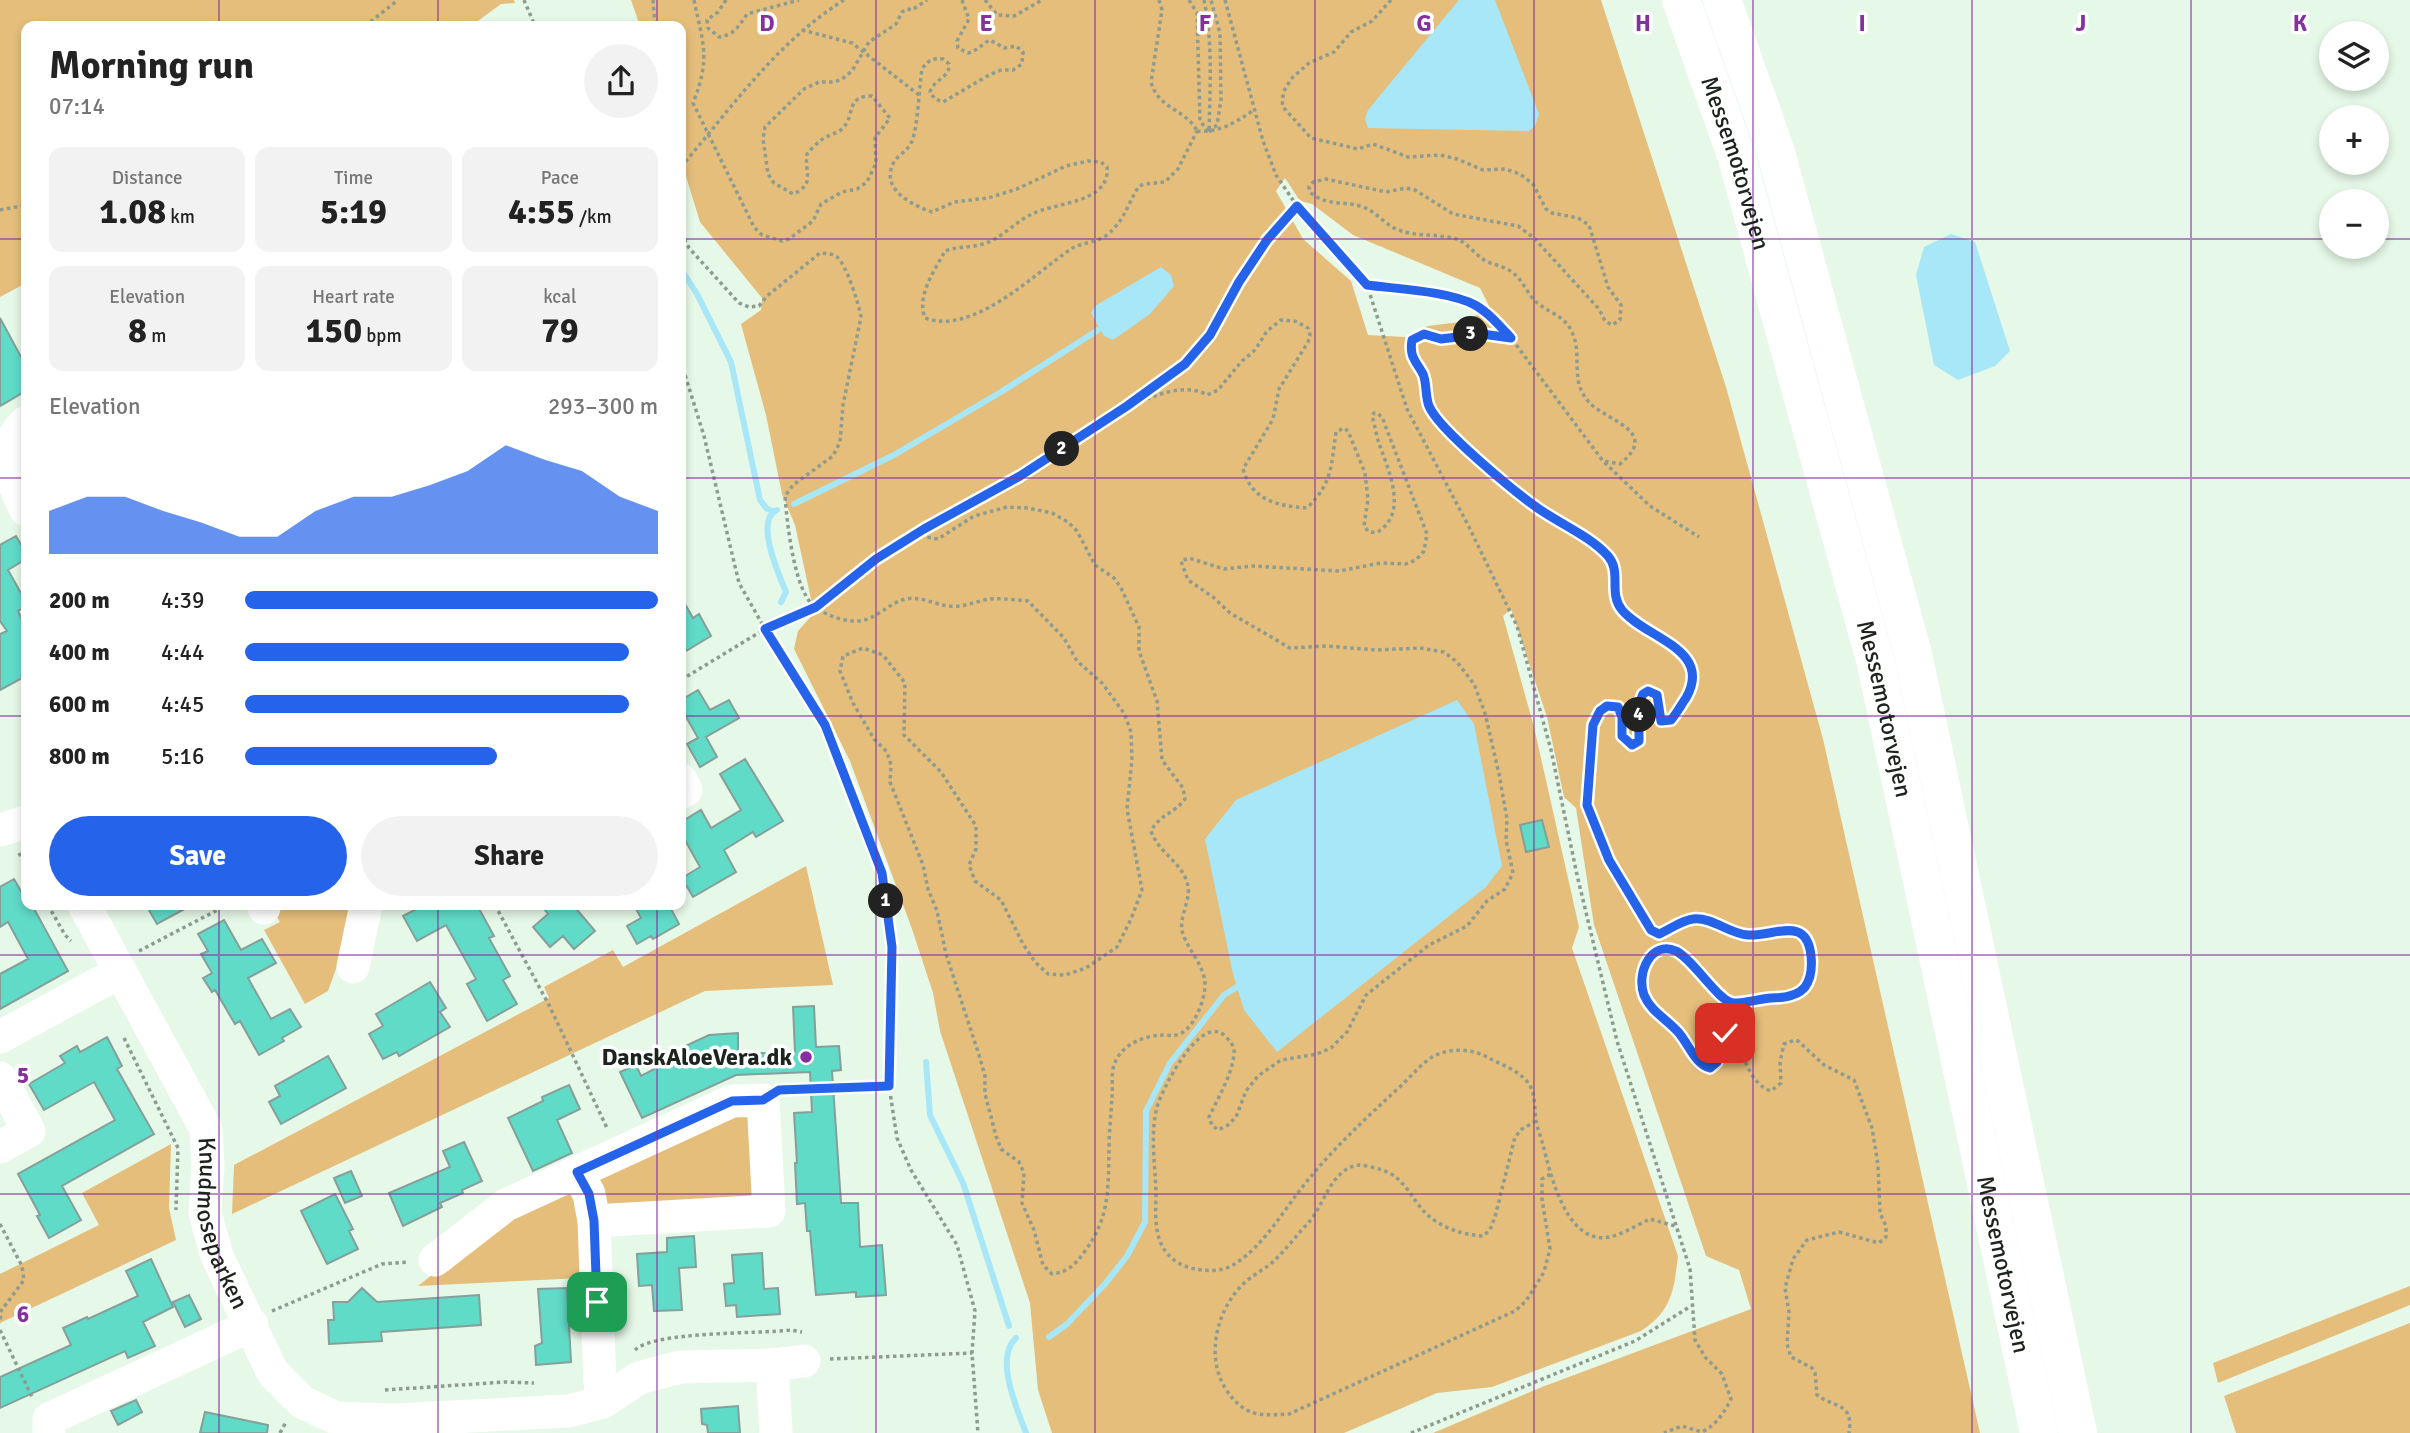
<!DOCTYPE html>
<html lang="en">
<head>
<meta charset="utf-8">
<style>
  body { margin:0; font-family:Signika,sans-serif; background:#f2f2f2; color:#222; height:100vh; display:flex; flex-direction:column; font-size:26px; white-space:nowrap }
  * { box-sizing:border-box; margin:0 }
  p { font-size:23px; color:#767676 }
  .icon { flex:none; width:38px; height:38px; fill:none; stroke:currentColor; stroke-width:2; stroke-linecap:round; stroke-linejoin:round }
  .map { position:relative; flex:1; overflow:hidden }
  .drawer { position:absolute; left:21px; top:21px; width:665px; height:889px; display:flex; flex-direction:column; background:#fff; border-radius:14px; box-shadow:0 4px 10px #0003 }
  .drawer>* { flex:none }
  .tools { position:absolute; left:2319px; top:21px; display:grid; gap:14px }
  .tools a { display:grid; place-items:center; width:70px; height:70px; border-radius:50%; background:#fff; box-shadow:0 4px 10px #0003; font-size:35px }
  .pin { position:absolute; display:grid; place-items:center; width:60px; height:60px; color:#fff; margin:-30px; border-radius:14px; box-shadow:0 4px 10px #0006 }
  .km { position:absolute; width:35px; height:35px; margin:-18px; border-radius:50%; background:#222; color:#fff; font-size:19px; line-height:35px; text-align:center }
  .round { display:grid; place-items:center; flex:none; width:74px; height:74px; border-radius:37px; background:#f2f2f2 }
  .head { display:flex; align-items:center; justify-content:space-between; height:119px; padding:0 28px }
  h1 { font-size:38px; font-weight:700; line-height:52px }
  .metrics { display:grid; grid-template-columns:repeat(3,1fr); gap:10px; height:119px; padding:7px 28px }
  .metrics div { display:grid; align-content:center; border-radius:14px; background:#f2f2f2; text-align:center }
  .metrics b { font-size:35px; font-weight:700 }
  .metrics small { font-size:19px; font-weight:400 }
  .metrics p { font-size:19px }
  .chart { height:196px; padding:14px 28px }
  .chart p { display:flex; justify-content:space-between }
  .chart svg { width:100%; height:126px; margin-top:7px; fill:#2563eb; opacity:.7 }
  .primary-button { display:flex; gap:14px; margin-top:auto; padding:14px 28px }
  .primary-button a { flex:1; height:80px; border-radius:42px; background:#2563eb; color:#fff; font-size:28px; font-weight:700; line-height:80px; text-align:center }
  .primary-button a+a { background:#f2f2f2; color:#222 }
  ul { padding:0 28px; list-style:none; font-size:23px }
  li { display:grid; grid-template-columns:112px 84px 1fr; align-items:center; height:52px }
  li i { height:18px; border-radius:9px; background:#2563eb }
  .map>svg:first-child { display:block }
</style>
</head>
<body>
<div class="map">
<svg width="2410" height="1433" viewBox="0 0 2410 1433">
  <rect width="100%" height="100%" fill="#e6f8e7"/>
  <path fill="#e5be7b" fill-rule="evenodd" d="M0,0H514L515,3L501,4L471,26H26V283L0,297Z
    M631,0H1601L1726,387L1823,739L1980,1433H1433L1542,1387L1751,1309L1739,1270L1706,1256L1594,925L1576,808L1564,797L1547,717L1511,609L1503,616L1534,727L1579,927L1572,948L1678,1256C1674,1290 1672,1311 1641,1331L1492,1387L1437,1393L1344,1433H1052L1038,1390L1030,1303L940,1031L933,993L912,929L850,761L794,649L798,631L814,613L795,525L782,494L766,415L741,324L761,310L762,298L700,222L681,160V26H640ZM1285,178L1300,201L1312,204L1353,235L1480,288L1489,306L1468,321L1428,326L1405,337L1368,335L1351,281L1303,239L1276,191Z
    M806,866L833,985L705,991L232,1214L234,1165L549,998L544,987L613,950L623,967Z
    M271,905H359L328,991L305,1004L264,930L280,922Z
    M754,1108L760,1203L599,1214L596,1175Z
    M171,1144L169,1208L176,1240L0,1323V1274L99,1225L82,1193Z
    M577,1187L582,1278L418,1286L510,1214Z
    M2410,1286V1305L2218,1383L2213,1363Z
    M2410,1323V1433H2236L2224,1396Z"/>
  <path fill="#a7e7f8" d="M1459,0H1495L1539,114L1535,126L1529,131L1368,128L1365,119L1368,110Z
    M1951,234L1975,242L2010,351L1995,366L1958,380L1934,365L1916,275L1924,247Z
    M1161,267L1171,275L1174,286L1150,314L1113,340L1104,336L1091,313L1095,306Z
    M1457,700L1474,724L1502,866L1486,887L1277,1052L1244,1010L1233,974L1205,839L1236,800Z"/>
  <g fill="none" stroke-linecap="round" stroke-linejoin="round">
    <path stroke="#a7e7f8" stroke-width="6" d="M681,269L697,294L731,362L760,500L767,509L773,511
      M794,504L894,455L1001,392L1098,330
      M777,510C754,520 779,575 786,592L781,602
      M926,1062L930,1115L963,1183L1009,1326
      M1049,1337L1067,1324L1105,1284L1127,1256L1145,1222L1146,1111L1170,1063L1224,995L1237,987
      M1016,1338C994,1358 1017,1409 1026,1433"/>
  </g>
  <path fill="#60dbc8" stroke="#859f9a" stroke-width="2" d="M0,318L26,366V391L0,406Z
    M16,536L26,553V559L8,570L26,602V606L18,611L23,622L26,620V676L0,690V634L7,631L0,621V545Z
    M681,597L693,618L699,614L711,636L681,654Z
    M698,690L710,710L729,700L739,718L706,737L717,757L700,767L687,744L698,738L681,708V700Z
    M745,759L783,821L756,837L753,832L724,850L736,872L693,897L682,878L700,867L681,833V822L701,810L711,828L741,810L720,774Z
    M1542,820L1549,847L1526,852L1520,825Z
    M14,879L26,900V905H32L68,971L0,1009V974L28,959L8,922L0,927V887Z
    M146,905H192L157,924Z
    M424,905H477L494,936L489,938L510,976L503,980L517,1004L487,1021L467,984L476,979L446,925L417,941L403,916Z
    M541,905H573L595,931L574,949L563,936L550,947L533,927L548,914Z
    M634,905H669L679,924L653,939L651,936L637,944L627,926L641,918Z
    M224,920L241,950L262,939L276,963L248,978L271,1019L290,1009L301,1027L282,1038L284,1041L259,1055L240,1021L235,1024L215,990L212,992L203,978L212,973L201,954L208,951L198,934Z
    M430,982L446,1008L440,1012L450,1027L399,1056L397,1052L383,1059L369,1034L383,1026L376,1014Z
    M814,1006L816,1047L839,1046L841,1070L832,1071L841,1203H858L860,1247L882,1245L886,1295L856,1297V1292L816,1295L810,1231H807L805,1203L797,1204L795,1163H797L794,1113L812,1112L810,1072L736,1075L642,1118L620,1072L636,1065L641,1076L680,1056L677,1050L709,1035L738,1033V1054L795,1052L793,1007Z
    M107,1037L122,1066L117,1069L154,1134L62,1186L81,1220L49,1238L37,1216L40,1215L18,1174L115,1120L94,1082L44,1110L29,1084L65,1063L60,1056L77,1046L80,1052Z
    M328,1056L346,1088L281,1124L269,1102L280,1096L275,1086Z
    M569,1085L580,1109L557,1120L572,1153L533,1171L508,1118L543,1101L542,1097Z
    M464,1142L482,1181L462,1190L463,1193L440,1203L442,1207L403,1226L389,1193L450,1167L443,1151Z
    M351,1171L362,1196L345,1203L334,1178Z
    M335,1194L353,1229L349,1231L358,1249L327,1264L301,1211Z
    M694,1236L696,1267L679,1268L682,1310L654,1311L652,1285L639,1286L637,1254L667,1252V1238Z
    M762,1253L764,1289L778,1288L780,1314L737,1317L736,1305L726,1306L724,1284L734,1283L732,1255Z
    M151,1259L173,1307L143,1322L155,1346L128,1358L125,1351L0,1408V1377L71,1345L63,1328L87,1317L88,1319L138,1296L126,1271Z
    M362,1288L377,1302L479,1295L481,1325L381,1332L382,1341L329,1344L328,1320H334L333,1302H348Z
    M567,1288L571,1362L536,1365L535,1346L542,1343L538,1289Z
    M189,1295L201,1319L185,1327L173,1302Z
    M136,1400L142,1412L118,1425L111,1411Z
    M738,1406L740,1433H708L707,1425L702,1424L701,1409Z
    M205,1412L268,1425L267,1433H200Z"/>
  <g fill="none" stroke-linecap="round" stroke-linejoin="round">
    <path stroke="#8e9b8f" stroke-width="3.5" stroke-dasharray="3.5 3.5" stroke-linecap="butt" d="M524,0L535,26
      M653,0L655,26
      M694,0C703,44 711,58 693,103L754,227L762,235L782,241L789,239L813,221L821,204L842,192L857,189L867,182L876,163L875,138L890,118L872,96C846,96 855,113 844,127C839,133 831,134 824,138C818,142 812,148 807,154C804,173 816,184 793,194L774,183L768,174L763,139L765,127L804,89L819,82H834L842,79L852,71L869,42L896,24L902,12L907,9L912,10L927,0
      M726,0L718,12L707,20L708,28L719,37C734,35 739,26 747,14L799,0
      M962,0L969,19L957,41L958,48L968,53C977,51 982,44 990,40L1004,48L1016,46L1023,52L1022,64L1013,70H1001L989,75L943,102L935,99L930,92C934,79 950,78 949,64L943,59C933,58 928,60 922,69C919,87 918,126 912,141C909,150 899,154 894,162C879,189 912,205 932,212L954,202L988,198L1017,189L1066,166L1088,161L1101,162L1107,167C1111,204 1053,202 1030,215C1014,223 1001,239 983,244C970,248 958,246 945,251C935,270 916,296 925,318C973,336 1034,274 1071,249C1082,242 1097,243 1107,235C1125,220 1127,205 1139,186L1145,184L1165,182L1178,169L1197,131
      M985,0L997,15L1014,16L1042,0
      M1159,0L1162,10L1151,82C1158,109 1187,110 1197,131
      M1189,0L1197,13L1200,121L1209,132
      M1204,0C1213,43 1210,88 1209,132
      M1225,0L1263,141L1276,175L1297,206L1367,285L1407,409L1469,527L1517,626L1551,750L1577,875L1617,1041L1690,1269L1695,1340L1705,1357L1722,1374L1731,1399C1724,1413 1717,1424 1702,1432L1682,1426L1664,1433
      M1391,0L1372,21L1351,32L1334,52L1309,63L1292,78L1285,89L1282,100L1283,107L1311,138L1358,149L1373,144L1408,157L1440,155L1457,159L1483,170L1505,169L1520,174L1533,184L1546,209L1552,213L1578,218L1589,225L1608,287L1621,305L1620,320L1612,325L1605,321L1599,309L1534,238L1518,226L1453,214L1415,190L1406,188L1386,192L1326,179L1313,182L1309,187L1310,192C1325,206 1342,201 1360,206C1375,210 1383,223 1396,229C1416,238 1442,233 1459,240C1468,244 1475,254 1484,260C1493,265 1505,266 1513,273C1523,280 1527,294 1536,302C1549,313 1565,316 1572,332C1584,358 1567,383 1593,406C1614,423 1658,433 1620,464L1603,461
      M365,26L398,0
      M802,30L852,43L919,95
      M1197,131C1220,133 1236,122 1254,110
      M1209,132L1217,125L1221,100L1220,33L1211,0
      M681,167C732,107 777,42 844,0
      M0,210L26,205
      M681,233L689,248L739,303L749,307L759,306L767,296L820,253C826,254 832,253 837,257C846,264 859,304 861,317L843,405L840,442L833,456L793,485L785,496C787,524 793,573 806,596C814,612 841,622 858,621C877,620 889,602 906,599C920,596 934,604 948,606C963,608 976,601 990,599C1003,598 1016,600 1028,601L1064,638L1077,661L1102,683L1124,713L1131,732L1132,760L1127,809L1142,890L1131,919L1117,947L1086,968L1065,975L1048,974L1035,962L1023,944L1001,900L975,881L969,865L976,849V826L941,772L904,735L905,683L883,655L863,648L843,656L840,671L853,703L874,739L887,752L891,765L890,782L923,865L928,889L937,911L946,954L979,1055L985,1076V1094L996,1136L1001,1149L1019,1162L1024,1173L1022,1203L1034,1230L1043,1265L1052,1274C1068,1272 1076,1264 1085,1251C1110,1217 1108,1189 1109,1150C1109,1132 1111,1114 1112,1097C1113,1087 1111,1074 1114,1065C1121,1045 1141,1037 1160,1035C1165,1035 1171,1036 1176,1035C1193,1032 1204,1002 1205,987C1206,967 1189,952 1183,934C1177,917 1193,900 1187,882C1180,861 1158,852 1151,831C1161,813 1173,815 1185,799L1183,788L1162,760L1157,701L1139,651V627L1121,588L1114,578L1095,565L1077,531L1068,522L1052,513L1028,508L1007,507L974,516L938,539L925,537L924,529
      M1367,285L1458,298L1474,305L1489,315L1511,338L1603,461L1650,506L1699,537
      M1511,338L1482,334L1441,339L1424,334L1412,340C1409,357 1416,361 1423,374C1427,383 1425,396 1429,406C1438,430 1518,495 1542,511C1563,525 1591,537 1608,556C1622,572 1608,593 1622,610C1637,628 1663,635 1679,650C1703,670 1689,701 1671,720L1661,721L1657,695L1648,691L1643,694L1639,703V742L1632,745L1622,736V717L1618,707L1607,706L1600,711L1593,725L1587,805L1609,860L1651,930L1659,934C1669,930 1682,920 1693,919C1712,917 1729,934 1748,935C1770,936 1791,920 1807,941C1812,948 1812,958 1811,967C1809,1001 1781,996 1755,999C1747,1001 1737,1005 1729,1002C1709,997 1679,922 1648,959C1644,964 1641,973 1641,979C1643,1009 1661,1013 1679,1033C1688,1044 1693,1057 1705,1066L1710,1068L1715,1066L1721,1035L1725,1033L1732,1034C1744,1051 1748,1084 1771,1091L1781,1083L1780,1062L1784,1044L1795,1040L1798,1041L1824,1065L1854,1080L1872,1128L1878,1165L1880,1213L1886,1226V1237L1879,1243L1839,1232L1807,1240L1793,1259L1785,1288L1789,1312L1787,1344L1791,1357L1812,1368L1815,1373L1817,1395C1834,1408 1854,1402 1849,1433
      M681,362L704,436L739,583L765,629L825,725L882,873L892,947L889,1086L897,1138L911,1170L957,1245L975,1311L972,1353L978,1433
      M1127,406C1151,398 1183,381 1207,395L1218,390L1242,361L1255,350L1267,331L1281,320L1295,321L1308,328L1310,335L1308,342L1279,389L1273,419L1243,469C1252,501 1278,506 1307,508C1333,482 1331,466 1336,432L1344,428L1348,431L1365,473L1368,499L1364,526L1369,532C1376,533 1379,532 1384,527C1406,506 1387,467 1379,443C1376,435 1375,425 1372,416L1374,413H1377L1382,417L1427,534L1424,551L1416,560L1406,564L1381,563L1339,571L1253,566L1224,569L1189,558L1181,561L1188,580L1213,597L1230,613L1290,648L1326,646L1376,650L1420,648L1444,652L1457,662L1474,684L1485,713L1499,774L1507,819L1506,840L1513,873L1505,889L1487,901L1467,926L1429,945L1366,995L1347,1032L1331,1048L1317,1054L1281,1060L1258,1076L1246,1091L1236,1117L1228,1125L1218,1130L1212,1125L1209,1117C1218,1098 1232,1075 1234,1054C1235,1046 1230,1041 1225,1036C1201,1012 1162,1089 1157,1107C1150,1135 1155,1163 1156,1191C1156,1215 1152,1243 1174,1260C1186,1270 1214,1274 1229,1267C1259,1252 1280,1216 1300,1190C1331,1150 1365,1119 1403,1084C1412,1075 1423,1062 1434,1056C1451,1047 1473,1049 1489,1058C1502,1065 1520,1071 1529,1084C1536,1094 1534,1108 1536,1120C1537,1128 1541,1137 1543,1145C1550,1172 1563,1230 1596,1237C1614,1241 1634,1226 1650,1219L1675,1226
      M681,680L765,629L816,607L876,559L1020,476L1127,406L1185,364L1210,335L1239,282L1267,240L1297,206
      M19,853L26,866
      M48,905L65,935L71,941
      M495,905L550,1007L607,1128
      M139,951L227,905
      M124,1038L178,1148L176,1210
      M786,1089L889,1086
      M1536,1121L1522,1129L1515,1137L1495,1217L1490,1230L1483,1236C1467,1235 1451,1231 1437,1222C1410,1206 1410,1175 1375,1168C1371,1167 1364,1165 1359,1165C1330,1169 1325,1205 1308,1223C1297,1235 1287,1248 1276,1259C1266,1269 1252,1275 1242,1285C1216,1312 1206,1356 1225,1388C1244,1417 1259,1416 1289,1414L1515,1311L1526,1301L1544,1272L1550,1249L1542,1199V1179L1551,1174
      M0,1224L22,1266L24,1280L1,1311L0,1323
      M272,1311L382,1264L409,1262
      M0,1330L33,1399
      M635,1350C654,1331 759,1334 791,1330L802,1332
      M830,1359L972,1353
      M385,1390L505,1382L534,1383
      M280,1433L286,1422
      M1411,1433L1635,1341L1691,1306"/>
    <g stroke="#fff" stroke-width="33">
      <path d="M26,422C0,445 9,478 26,510"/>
      <path d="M681,780L686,790L681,793"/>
      <path d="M0,830L26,822"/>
      <path id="s1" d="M84,905L206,1129L208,1166L205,1213L217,1256L273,1373L302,1402L336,1418L393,1420L569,1411L603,1402L639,1378L680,1367L772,1365L804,1361"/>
      <path d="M263,905L264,908"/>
      <path d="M353,967L366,905"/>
      <path d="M0,1037L120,972"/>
      <path d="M0,1078L29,1131L0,1147"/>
      <path d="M577,1172L589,1194L594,1221L600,1382L603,1402"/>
      <path d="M435,1260L506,1205L732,1101L763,1100L769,1211L594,1221"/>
      <path d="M772,1365L776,1433"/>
      <path d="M49,1433V1419L252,1325"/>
    </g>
    <g stroke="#fff" stroke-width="38">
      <path id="s2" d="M1681,0L1737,158L1876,664L2039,1433"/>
      <path d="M1722,0L1775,149L1913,654L2078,1433"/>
    </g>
  </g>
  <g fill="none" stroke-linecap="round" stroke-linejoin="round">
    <g stroke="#fff" stroke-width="14">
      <path id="route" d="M597,1302L594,1221L589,1194L577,1172L732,1101L763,1100L779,1090L889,1086L892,947L882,873L825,725L765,629L816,607L876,559L924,529L1020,476L1127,406L1185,364L1210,335L1239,282L1267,240L1297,206L1367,285C1396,289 1449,291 1475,305C1489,313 1500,326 1511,338L1482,334L1441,339L1424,334L1412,340C1409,357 1416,361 1423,374C1427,383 1425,396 1429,406C1438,429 1518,495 1542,511C1563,525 1591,537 1608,556C1622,572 1608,593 1622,610C1645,638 1714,649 1686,698C1681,705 1677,713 1671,720L1661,721L1657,695L1648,691L1643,694L1639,704V741L1632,745L1622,736V717L1618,707L1607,706L1600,711L1593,725L1587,805L1609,860L1651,930L1659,934C1669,930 1682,920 1693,919C1713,917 1729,934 1748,935C1773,937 1807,914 1811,956C1812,966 1811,979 1805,987C1797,997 1782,998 1771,998C1759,999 1746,1003 1734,1003C1719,1003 1694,960 1676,951C1651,940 1636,973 1644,995C1651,1012 1667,1019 1679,1033C1689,1045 1695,1064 1710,1068L1717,1062L1719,1040L1725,1033"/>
    </g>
    <use href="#route" stroke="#2563eb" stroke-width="9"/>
  </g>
  <path fill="none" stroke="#84309e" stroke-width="2" stroke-opacity="0.55" d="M219,0V26M438,0V26M657,0V26M876,0V1433M1095,0V1433M1315,0V1433M1534,0V1433M1753,0V1433M1972,0V1433M2191,0V1433M0,239H26M681,239H2331M2376,239H2410M0,478H26M681,478H2410M0,716H26M681,716H2410M219,905V1433M438,905V1433M657,905V1433M0,955H2410M0,1194H2410"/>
  <circle fill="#84309e" stroke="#fff" stroke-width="2.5" cx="806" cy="1057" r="7"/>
  <g text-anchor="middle" stroke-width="7" stroke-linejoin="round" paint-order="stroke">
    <g font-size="24" fill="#1d231d" stroke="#fff">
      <text dy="8" stroke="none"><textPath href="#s2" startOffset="172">Messemotorvejen</textPath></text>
      <text dy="8" stroke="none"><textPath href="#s2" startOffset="738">Messemotorvejen</textPath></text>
      <text dy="8" stroke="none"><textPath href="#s1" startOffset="352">Knudmoseparken</textPath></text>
      <text dy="8" stroke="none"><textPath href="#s2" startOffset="1306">Messemotorvejen</textPath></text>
    </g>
    <g font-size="24" font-weight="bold" fill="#1d231d" stroke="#fff" text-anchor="end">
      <text x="792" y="1065">DanskAloeVera.dk</text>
    </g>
  </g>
  <g font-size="23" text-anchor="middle" font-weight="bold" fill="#84309e" stroke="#fff" stroke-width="7" stroke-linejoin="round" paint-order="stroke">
    <text x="767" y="31">D</text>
    <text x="986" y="31">E</text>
    <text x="1205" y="31">F</text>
    <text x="1424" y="31">G</text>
    <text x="1643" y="31">H</text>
    <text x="1862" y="31">I</text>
    <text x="2081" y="31">J</text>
    <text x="2300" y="31">K</text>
    <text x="23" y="1083">5</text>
    <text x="23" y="1322">6</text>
  </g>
</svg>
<div class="tools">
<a><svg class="icon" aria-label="layers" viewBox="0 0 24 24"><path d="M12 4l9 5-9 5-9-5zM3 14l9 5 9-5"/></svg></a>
<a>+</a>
<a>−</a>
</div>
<div class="pin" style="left:597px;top:1302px;background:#1e9e55"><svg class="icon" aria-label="arrive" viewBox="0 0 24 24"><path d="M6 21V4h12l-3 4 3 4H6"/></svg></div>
<div class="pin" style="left:1725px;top:1033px;background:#d93025"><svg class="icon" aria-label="check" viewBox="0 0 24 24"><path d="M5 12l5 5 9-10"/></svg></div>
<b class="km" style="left:886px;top:901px">1</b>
<b class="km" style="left:1062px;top:449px">2</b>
<b class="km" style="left:1471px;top:334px">3</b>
<b class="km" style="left:1639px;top:715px">4</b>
<section class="drawer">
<div class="head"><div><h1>Morning run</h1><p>07:14</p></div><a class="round"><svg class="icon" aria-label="share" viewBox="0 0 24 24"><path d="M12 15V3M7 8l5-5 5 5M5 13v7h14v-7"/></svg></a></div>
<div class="metrics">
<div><p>Distance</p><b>1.08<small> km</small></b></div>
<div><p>Time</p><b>5:19</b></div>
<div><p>Pace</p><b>4:55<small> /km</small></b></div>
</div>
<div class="metrics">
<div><p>Elevation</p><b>8<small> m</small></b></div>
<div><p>Heart rate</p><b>150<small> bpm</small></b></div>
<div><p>kcal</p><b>79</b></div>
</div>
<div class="chart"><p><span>Elevation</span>293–300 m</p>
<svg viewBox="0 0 160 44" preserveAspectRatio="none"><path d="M0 44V29L10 24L20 24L30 29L40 33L50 38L60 38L70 29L80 24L90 24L100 20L110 15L120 6L130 11L140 15L150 24L160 29V44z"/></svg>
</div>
<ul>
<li><b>200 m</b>4:39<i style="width:100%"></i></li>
<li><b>400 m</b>4:44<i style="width:93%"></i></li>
<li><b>600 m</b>4:45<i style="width:93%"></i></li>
<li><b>800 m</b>5:16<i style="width:61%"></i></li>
</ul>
<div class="primary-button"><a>Save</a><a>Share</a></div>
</section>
</div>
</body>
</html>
